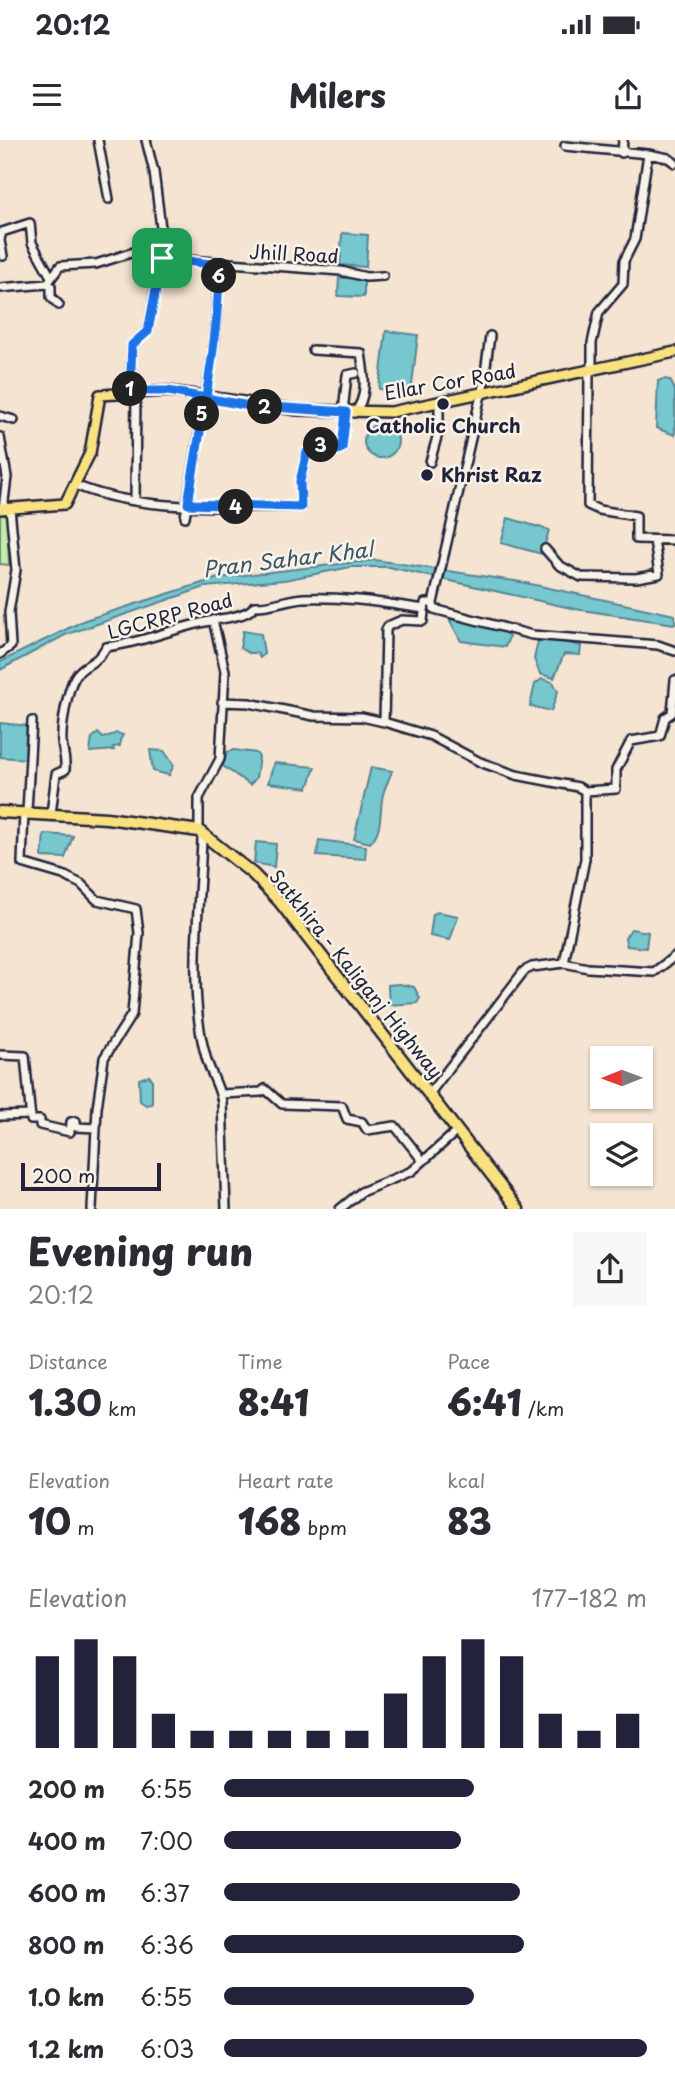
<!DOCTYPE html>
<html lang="en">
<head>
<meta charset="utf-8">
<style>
  body { margin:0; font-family:"Playpen Sans",sans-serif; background:#f7f7f7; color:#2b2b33; height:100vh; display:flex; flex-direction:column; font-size:26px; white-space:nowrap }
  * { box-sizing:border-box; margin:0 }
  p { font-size:23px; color:#7c7c81 }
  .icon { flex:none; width:38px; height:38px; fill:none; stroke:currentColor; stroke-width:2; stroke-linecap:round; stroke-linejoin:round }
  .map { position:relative; height:1069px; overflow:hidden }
  .drawer { display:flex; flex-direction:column; background:#fff; flex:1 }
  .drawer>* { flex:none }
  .needle { width:46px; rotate:269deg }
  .controls { position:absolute; left:590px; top:906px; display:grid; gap:14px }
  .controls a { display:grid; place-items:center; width:63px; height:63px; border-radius:0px; background:#fff; box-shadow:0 2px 5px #0004; font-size:35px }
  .scale { position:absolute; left:21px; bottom:18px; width:140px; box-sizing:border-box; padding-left:7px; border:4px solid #22223b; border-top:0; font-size:19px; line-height:24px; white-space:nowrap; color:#22223b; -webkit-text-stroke:5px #f7f3e8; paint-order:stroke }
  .pin { position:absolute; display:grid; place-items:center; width:60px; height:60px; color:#fff; margin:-30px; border-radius:14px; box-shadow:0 4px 10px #0006 }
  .km { position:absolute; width:35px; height:35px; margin:-18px; border-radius:50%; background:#222; color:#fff; font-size:19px; line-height:35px; text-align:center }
  .round { display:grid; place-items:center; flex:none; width:74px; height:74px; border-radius:0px; background:#f7f7f7 }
  .summary { display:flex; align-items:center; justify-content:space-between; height:119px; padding:0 28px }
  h1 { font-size:38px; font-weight:800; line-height:52px }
  .figures { display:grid; grid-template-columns:repeat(3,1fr); gap:10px; height:119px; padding:7px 28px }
  .figures div { display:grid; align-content:center }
  .figures b { font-size:35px; font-weight:800 }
  .figures small { font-size:19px; font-weight:400 }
  .figures p { font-size:19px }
  .chart { height:196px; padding:14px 28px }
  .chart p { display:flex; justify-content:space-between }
  .chart svg { width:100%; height:126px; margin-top:7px; stroke:#22223b; stroke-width:6 }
  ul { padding:0 28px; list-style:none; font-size:23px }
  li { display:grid; grid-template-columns:112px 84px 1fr; align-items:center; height:52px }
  li i { height:18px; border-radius:9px; background:#22223b }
  .status { display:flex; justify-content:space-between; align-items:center; height:49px; padding:0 35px; background:#fff; direction:ltr }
  .status svg { height:19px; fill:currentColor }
  header { display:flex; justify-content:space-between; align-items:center; height:91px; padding:0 28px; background:#fff; font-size:32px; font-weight:800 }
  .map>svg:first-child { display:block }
</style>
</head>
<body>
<div class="status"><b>20:12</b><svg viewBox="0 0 49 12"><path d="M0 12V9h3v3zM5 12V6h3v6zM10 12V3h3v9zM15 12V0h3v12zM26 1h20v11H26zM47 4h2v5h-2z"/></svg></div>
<header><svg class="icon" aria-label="menu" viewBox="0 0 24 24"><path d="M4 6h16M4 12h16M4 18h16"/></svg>Milers<svg class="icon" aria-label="share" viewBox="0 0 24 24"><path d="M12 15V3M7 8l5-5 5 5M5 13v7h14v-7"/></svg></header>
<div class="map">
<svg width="675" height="1069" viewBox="0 0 675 1069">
  <rect width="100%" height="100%" fill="#f4e4d1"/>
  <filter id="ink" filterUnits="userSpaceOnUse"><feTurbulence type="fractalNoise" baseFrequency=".0143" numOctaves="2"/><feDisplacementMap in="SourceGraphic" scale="14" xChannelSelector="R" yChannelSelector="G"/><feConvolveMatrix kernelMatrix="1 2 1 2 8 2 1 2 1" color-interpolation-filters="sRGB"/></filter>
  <g filter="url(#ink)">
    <path fill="#c2eca8" stroke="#728772" stroke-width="2" d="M0,372H7L9,425L0,424Z"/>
    <path fill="#77c7cf" stroke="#558594" stroke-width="2" d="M342,93L368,95L366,127L340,125Z
      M339,138H364V157L338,156Z
      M386,191L418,195L411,253L379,249Z
      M663,239L670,240L675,250V295L656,288L658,241Z
      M364 301a17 17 0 1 1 34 0a17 17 0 1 1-34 0Z
      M508,378L549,390L542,414L501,403Z
      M375,420L521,442L675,475V484L575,469L389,427H351L284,440L205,447L65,495L0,530V522L85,480L218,438Z
      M449,479L504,490L509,497L505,507L461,501Z
      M243,491L261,494L264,514L260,518L257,513H249L240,508Z
      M550,499L581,506L580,515L564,514L554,538L540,534L534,519L538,501Z
      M542,539L553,542L558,551L551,571L530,566L535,544Z
      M0,583L28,586L25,619L0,617Z
      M98,593L103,598L117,593L123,595L120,600V606L113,607L114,610L90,612L92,598Z
      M150,610L164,611L174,625L169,635L153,631Z
      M234,610L256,613L259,617L256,638L250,645L223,626L227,612Z
      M274,623L315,627L308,648L268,643Z
      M371,627L392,631C389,640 383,650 382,659C380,674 382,691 370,703L354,699Z
      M44,694L73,696L65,718L42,717Z
      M319,700L366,706L365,719L317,716Z
      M256,702L276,704L274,727L254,723Z
      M438,772L458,776L450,800L430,796L433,774Z
      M631,789L648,792L646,808L627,806L625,798Z
      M399,844L414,847L420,858L417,863L389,865L388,845Z
      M149,936L152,939V964L146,965L140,961L139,939Z"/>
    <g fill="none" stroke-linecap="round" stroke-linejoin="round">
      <path stroke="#558594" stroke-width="2" d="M192,363H207
        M200,787L202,762"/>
      <g stroke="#22223b" stroke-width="12">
        <path id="minor" d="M98,0L109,59
          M565,6L648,14L635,99L624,121L623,144L599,172L592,203V231
          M622,13L623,0
          M648,14L668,18L675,23
          M0,100L2,92L30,83L32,103L51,137
          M0,101L3,116
          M162,118L341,131L366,137L383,136
          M47,144L51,146V157L59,165
          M0,148L47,144L60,126L96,124L137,111L163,108
          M313,210L361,213C364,233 369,257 354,273
          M589,231L588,365L599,370L636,376V399L675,400
          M129,251L132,205L148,191L163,104L154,32L146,0
          M482,255L490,196
          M343,272L347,235L356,233
          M0,276L14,280
          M0,297L7,337L3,369
          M430,322L439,290V264
          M75,345C142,373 229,366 301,367L300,341L307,312L320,304L338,310L342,308L346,273
          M135,361L136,251
          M185,377L215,199L219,125
          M545,409L559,425L581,437L636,438L659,434L654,400
          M433,463L481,255
          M213,480L225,531L220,619L199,658V691L202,698C200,765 187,852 206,917C210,933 219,945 222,962L226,1069
          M0,514L11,506L9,472L16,430L10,368
          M222,562L249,563L314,576L362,577L384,582L431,596L480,622L516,635L578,647L585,651V719L564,823L532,827L524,831L429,954
          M384,582L386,490L388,486L402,480L423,481L425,463H433L434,469L532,495L658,505L675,511
          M585,651L616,649V630L631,601L660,596L665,578L672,573L675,540
          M24,672L22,723L63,735L81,744L97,760L136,769L139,793L132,874L104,918L97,968L92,1069
          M27,672L32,581
          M51,674L56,634L65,630C66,619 63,612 62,602C61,588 67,550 75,537C83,523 96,526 106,507C149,502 184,483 227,478C235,476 250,474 254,466C272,467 286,459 303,458C344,456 383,463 424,469
          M564,823L588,828L654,832L675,816
          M0,915L25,916L31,980H40V985L70,992L71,982L76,981V987L96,988
          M221,954L261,952L265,949L282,964L342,966L347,979L362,982L367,990L395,986L423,1021
          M0,976L31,975
          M340,1069L361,1052L412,1031L458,990"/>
      </g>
      <g stroke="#22223b" stroke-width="14">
        <path id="major" d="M0,369L65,364L90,313L100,255L168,251L297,270L391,272L675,212"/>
      </g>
      <g stroke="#22223b" stroke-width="15">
        <path id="highway" d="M0,672L107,678L199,691L253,734L279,761L518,1069"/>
      </g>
      <use href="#minor" stroke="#f7f3e8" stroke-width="7"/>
      <use href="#major" stroke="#fae180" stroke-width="9"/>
      <use href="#highway" stroke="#fae180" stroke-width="10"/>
    </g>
  </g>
  <g fill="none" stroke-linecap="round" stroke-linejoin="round" filter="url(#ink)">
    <g stroke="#fff" stroke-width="14">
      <path id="route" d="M162,118L148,191L132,205L130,251H168L244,265L346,272L342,308L338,310L320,304L307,312L300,341L301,367L188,364C200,284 219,205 219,125L162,118"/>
    </g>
    <use href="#route" stroke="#1a73e8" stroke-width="9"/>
  </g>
  <g fill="#22223b" stroke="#f7f3e8" stroke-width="2.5">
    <circle cx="443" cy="264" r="7"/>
    <circle cx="427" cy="335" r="7"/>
  </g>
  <g text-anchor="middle" stroke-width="5" stroke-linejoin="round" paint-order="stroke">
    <g font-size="19" fill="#22223b" stroke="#f7f3e8">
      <text transform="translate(294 114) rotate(3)" y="7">Jhill Road</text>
      <text transform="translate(450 242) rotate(-10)" y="7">Ellar Cor Road</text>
      <text transform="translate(170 476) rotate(-15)" y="7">LGCRRP Road</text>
      <text transform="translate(356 834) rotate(51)" y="7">Satkhira - Kaliganj Highway</text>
    </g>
    <g font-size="19" font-weight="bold" fill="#22223b" stroke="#f7f3e8">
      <text x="443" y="293">Catholic Church</text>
      <text x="441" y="342" text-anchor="start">Khrist Raz</text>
    </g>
    <g font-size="21" font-style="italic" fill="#3c5467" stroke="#f7f3e8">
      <text transform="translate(288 420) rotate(-7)" y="7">Pran Sahar Khal</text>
    </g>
  </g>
</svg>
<div class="controls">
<a><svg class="needle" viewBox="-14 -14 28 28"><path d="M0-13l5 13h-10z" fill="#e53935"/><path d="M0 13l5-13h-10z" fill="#7c7c81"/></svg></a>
<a><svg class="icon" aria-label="layers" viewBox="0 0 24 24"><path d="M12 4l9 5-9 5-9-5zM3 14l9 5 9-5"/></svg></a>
</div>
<div class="scale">200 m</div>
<div class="pin" style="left:162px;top:118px;background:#1e9e55"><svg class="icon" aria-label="arrive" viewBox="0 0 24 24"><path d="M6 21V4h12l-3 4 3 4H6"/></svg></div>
<b class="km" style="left:130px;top:249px">1</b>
<b class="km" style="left:265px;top:267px">2</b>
<b class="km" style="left:321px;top:305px">3</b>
<b class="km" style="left:236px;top:367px">4</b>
<b class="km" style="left:202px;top:274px">5</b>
<b class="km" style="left:219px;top:136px">6</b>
</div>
<section class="drawer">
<div class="summary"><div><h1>Evening run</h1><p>20:12</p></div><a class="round"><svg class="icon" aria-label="share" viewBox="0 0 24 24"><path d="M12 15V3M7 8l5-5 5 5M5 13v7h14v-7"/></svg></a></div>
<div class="figures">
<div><p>Distance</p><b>1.30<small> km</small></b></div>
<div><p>Time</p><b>8:41</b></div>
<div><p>Pace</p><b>6:41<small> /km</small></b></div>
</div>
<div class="figures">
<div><p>Elevation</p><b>10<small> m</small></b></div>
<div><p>Heart rate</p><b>168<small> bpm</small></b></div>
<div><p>kcal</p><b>83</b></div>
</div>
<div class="chart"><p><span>Elevation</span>177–182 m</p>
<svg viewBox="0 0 160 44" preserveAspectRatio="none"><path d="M5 44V12M15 44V6M25 44V12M35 44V32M45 44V38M55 44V38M65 44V38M75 44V38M85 44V38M95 44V25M105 44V12M115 44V6M125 44V12M135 44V32M145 44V38M155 44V32"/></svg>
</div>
<ul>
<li><b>200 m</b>6:55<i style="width:59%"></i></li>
<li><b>400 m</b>7:00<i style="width:56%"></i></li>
<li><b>600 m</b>6:37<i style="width:70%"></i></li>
<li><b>800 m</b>6:36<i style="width:71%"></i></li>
<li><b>1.0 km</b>6:55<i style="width:59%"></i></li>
<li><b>1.2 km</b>6:03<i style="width:100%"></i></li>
</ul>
</section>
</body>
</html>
